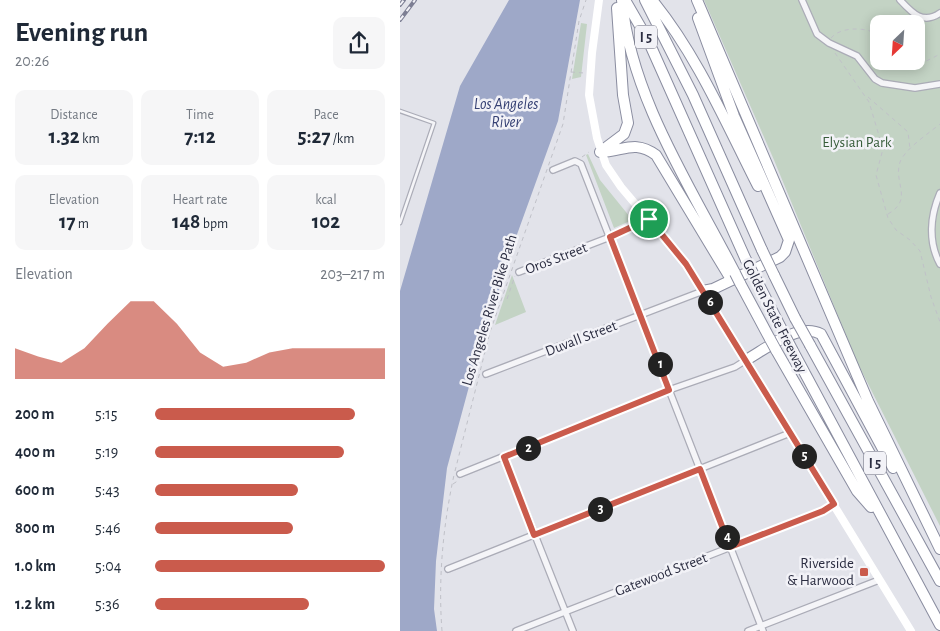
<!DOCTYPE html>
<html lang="en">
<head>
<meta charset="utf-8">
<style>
  body { margin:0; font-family:"Alegreya Sans",sans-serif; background:#f6f6f7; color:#1f2937; height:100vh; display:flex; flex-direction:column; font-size:19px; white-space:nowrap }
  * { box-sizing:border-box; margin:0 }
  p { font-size:16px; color:#747a83 }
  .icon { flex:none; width:28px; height:28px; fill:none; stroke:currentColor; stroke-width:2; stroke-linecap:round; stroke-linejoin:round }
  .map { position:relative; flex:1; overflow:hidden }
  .sheet { display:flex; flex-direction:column; background:#fff; width:400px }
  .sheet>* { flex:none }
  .needle { width:32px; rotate:205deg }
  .controls { position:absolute; left:470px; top:15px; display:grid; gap:10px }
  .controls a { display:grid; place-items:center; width:55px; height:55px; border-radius:10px; background:#fff; box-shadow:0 2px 12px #0003; font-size:25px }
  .pin { position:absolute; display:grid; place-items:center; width:42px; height:42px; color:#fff; margin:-21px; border:2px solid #fff; border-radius:50%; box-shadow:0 1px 5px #0007 }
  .km { position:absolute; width:25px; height:25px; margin:-12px; border-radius:50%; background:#222; color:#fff; font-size:14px; line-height:25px; text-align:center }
  .round { display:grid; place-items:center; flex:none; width:52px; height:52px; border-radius:10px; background:#f6f6f7 }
  .overview { display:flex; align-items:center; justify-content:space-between; height:85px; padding:0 15px }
  h1 { font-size:28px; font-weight:700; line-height:38px }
  .figures { display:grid; grid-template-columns:repeat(3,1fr); gap:8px; height:85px; padding:5px 15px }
  .figures div { display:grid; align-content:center; border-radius:10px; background:#f6f6f7; text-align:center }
  .figures b { font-size:21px; font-weight:700 }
  .figures small { font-size:14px; font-weight:400 }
  .figures p { font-size:14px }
  .chart { height:140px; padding:10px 15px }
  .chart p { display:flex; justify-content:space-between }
  .chart svg { width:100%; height:90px; margin-top:5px; fill:#ca5b4c; opacity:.7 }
  ul { padding:0 15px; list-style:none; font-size:16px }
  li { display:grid; grid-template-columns:80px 60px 1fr; align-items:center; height:38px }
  li i { height:12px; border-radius:6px; background:#ca5b4c }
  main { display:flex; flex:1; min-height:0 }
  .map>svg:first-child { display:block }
</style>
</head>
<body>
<main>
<section class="sheet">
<div class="overview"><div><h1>Evening run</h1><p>20:26</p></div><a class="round"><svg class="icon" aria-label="share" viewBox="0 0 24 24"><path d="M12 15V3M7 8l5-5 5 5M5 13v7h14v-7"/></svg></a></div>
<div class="figures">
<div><p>Distance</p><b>1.32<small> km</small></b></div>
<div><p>Time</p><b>7:12</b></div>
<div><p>Pace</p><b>5:27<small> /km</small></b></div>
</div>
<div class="figures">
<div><p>Elevation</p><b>17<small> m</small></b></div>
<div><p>Heart rate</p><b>148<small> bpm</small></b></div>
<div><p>kcal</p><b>102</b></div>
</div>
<div class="chart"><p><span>Elevation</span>203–217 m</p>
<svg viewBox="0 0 160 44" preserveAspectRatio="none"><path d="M0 44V29L10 33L20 36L30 29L40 17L50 6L60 6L70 17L80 31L90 38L100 36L110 31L120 29L130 29L140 29L150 29L160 29V44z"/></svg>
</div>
<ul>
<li><b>200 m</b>5:15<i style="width:87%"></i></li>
<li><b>400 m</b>5:19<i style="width:82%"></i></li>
<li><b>600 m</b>5:43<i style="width:62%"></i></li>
<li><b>800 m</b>5:46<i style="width:60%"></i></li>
<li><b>1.0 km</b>5:04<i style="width:100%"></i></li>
<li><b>1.2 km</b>5:36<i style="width:67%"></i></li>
</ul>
</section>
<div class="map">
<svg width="540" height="631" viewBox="0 0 540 631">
  <rect width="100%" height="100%" fill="#e2e3ea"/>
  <path fill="#c3d3c4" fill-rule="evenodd" d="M304,0H540V526L457,362L374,160ZM479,24H516V61H479Z
    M181,23L187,24L181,77L172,79Z
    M188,154L200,180L230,217V221L214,228L186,155Z
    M112,275L126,312L95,325Z"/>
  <path fill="#9ea8c8" d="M109,0H180L158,121L115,240L74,368L47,468L36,561L34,609L37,631H0V291L60,86Z"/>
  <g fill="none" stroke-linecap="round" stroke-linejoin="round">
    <g stroke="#abacb7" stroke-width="5">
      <path id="lane" d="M0,111L34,123L0,223"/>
    </g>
    <g stroke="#abacb7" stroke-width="8">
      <path id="street" d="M402,0L417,34L429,43L457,56L475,79L482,83L515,88L540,84
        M500,0C512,13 523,25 540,13
        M153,170L175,161L181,164L363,631
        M540,193C530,216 528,242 540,264
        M119,272L210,237L249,219
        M86,374L303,291
        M104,457L173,631
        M60,474L269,390L335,367L346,360
        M48,569L390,433
        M116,631L423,511L434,505
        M348,631L479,580"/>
    </g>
    <g stroke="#8a8da0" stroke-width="12">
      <path id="highway" d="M222,0C230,96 292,189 335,273
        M225,0L248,40L346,260
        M245,0L293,95L362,250
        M252,0C297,55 326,123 358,186
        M297,0L468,401L540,549
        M298,18L334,116L389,240L385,252L380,257L313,289L303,291
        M200,152C223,152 234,139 256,155L329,276
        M200,152L224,134L228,123L223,95L217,8
        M374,275L395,318
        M357,281L381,328
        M340,283L370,339
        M410,345L540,581
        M376,350L457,491L471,507
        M393,351L540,625
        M346,360C366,349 398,322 421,334L493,468"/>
    </g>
    <path stroke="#c0c1c8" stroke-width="1" stroke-dasharray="4 4" stroke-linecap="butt" d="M431,38C441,26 467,27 479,35
      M435,53L469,102L483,149L476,175L488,218L496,230L510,240L520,251L531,297L540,322
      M496,61C509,71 527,61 540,54
      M171,72L184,73
      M468,97L508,132L510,149
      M182,157L189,152
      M488,214C514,199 493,183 500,162C505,149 529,133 540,124
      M107,299L115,276
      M55,471L90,332L163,124L179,21L186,0
      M53,484L59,480
      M42,631C38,579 43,526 54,475"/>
    <use href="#lane" stroke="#f5f5f8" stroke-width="2.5"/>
    <use href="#street" stroke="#f5f5f8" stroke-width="5.5"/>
    <path stroke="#fff" stroke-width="8" d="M199,0L192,53L189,95L197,138L206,165L221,187L286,264L511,631"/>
    <use href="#highway" stroke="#fff" stroke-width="10"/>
    <g stroke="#7c7e93" stroke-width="4">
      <path id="rail" d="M0,5L4,0
        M0,20L15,0"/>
    </g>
    <use href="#rail" stroke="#f2f2f7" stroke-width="2" stroke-dasharray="5.5" stroke-linecap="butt"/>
    <g stroke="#8a8da0" stroke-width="12" stroke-linecap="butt">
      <path id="highway-bridge" d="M362,250L374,275
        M346,260L357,281
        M335,273L340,283
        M395,318L410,345
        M381,328L393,351
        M370,339L376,350"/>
    </g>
    <use href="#highway-bridge" stroke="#fff" stroke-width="10"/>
  </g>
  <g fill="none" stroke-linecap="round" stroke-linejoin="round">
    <g stroke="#fff" stroke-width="10">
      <path id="route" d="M249,219L286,264L434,504L423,511L330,547L300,469L134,535L104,457L269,390L210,237Z"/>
    </g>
    <use href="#route" stroke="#ca5b4c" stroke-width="6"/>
  </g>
  <rect fill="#ca5b4c" stroke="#f2f2f7" stroke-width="2" x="459" y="567" width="10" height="10" rx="2.5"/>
  <g text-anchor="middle" stroke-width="5" stroke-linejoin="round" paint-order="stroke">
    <g fill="#f2f2f7" stroke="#676878" stroke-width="1">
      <rect x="235" y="25.5" width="22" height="23" rx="4"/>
      <rect x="464" y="451.5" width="22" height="23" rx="4"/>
    </g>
    <g font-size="14" font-weight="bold" fill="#2b2d41">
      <text x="246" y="42">I 5</text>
      <text x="475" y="468">I 5</text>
    </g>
    <g font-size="15" fill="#385d3b" stroke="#f2f2f7">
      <text x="457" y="147">Elysian Park</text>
    </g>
    <g font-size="15" fill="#2b2d41" stroke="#f2f2f7">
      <text transform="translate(156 258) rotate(-21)" y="5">Oros Street</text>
      <text transform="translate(89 310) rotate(-73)" y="5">Los Angeles River Bike Path</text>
      <text transform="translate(375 316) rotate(63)" y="5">Golden State Freeway</text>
      <text transform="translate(181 338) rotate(-21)" y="5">Duvall Street</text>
      <text transform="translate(261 574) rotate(-21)" y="5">Gatewood Street</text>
    </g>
    <g font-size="15" fill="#2b2d41" stroke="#f2f2f7" text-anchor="end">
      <text x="454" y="568">Riverside<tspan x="454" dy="17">&amp; Harwood</tspan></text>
    </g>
    <g font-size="16" font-style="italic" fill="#364174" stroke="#f2f2f7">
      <text x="106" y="109">Los Angeles<tspan x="106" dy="18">River</tspan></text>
    </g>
  </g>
</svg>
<div class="controls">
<a><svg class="needle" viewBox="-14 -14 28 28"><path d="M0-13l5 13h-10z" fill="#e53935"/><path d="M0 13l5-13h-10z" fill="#747a83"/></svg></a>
</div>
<div class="pin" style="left:249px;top:219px;background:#1e9e55"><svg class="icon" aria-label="arrive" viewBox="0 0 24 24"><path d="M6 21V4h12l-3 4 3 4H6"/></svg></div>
<b class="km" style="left:260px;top:364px">1</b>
<b class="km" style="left:128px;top:448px">2</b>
<b class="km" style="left:200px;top:509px">3</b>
<b class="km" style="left:327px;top:537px">4</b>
<b class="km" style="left:404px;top:456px">5</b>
<b class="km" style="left:310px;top:302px">6</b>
</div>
</main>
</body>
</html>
